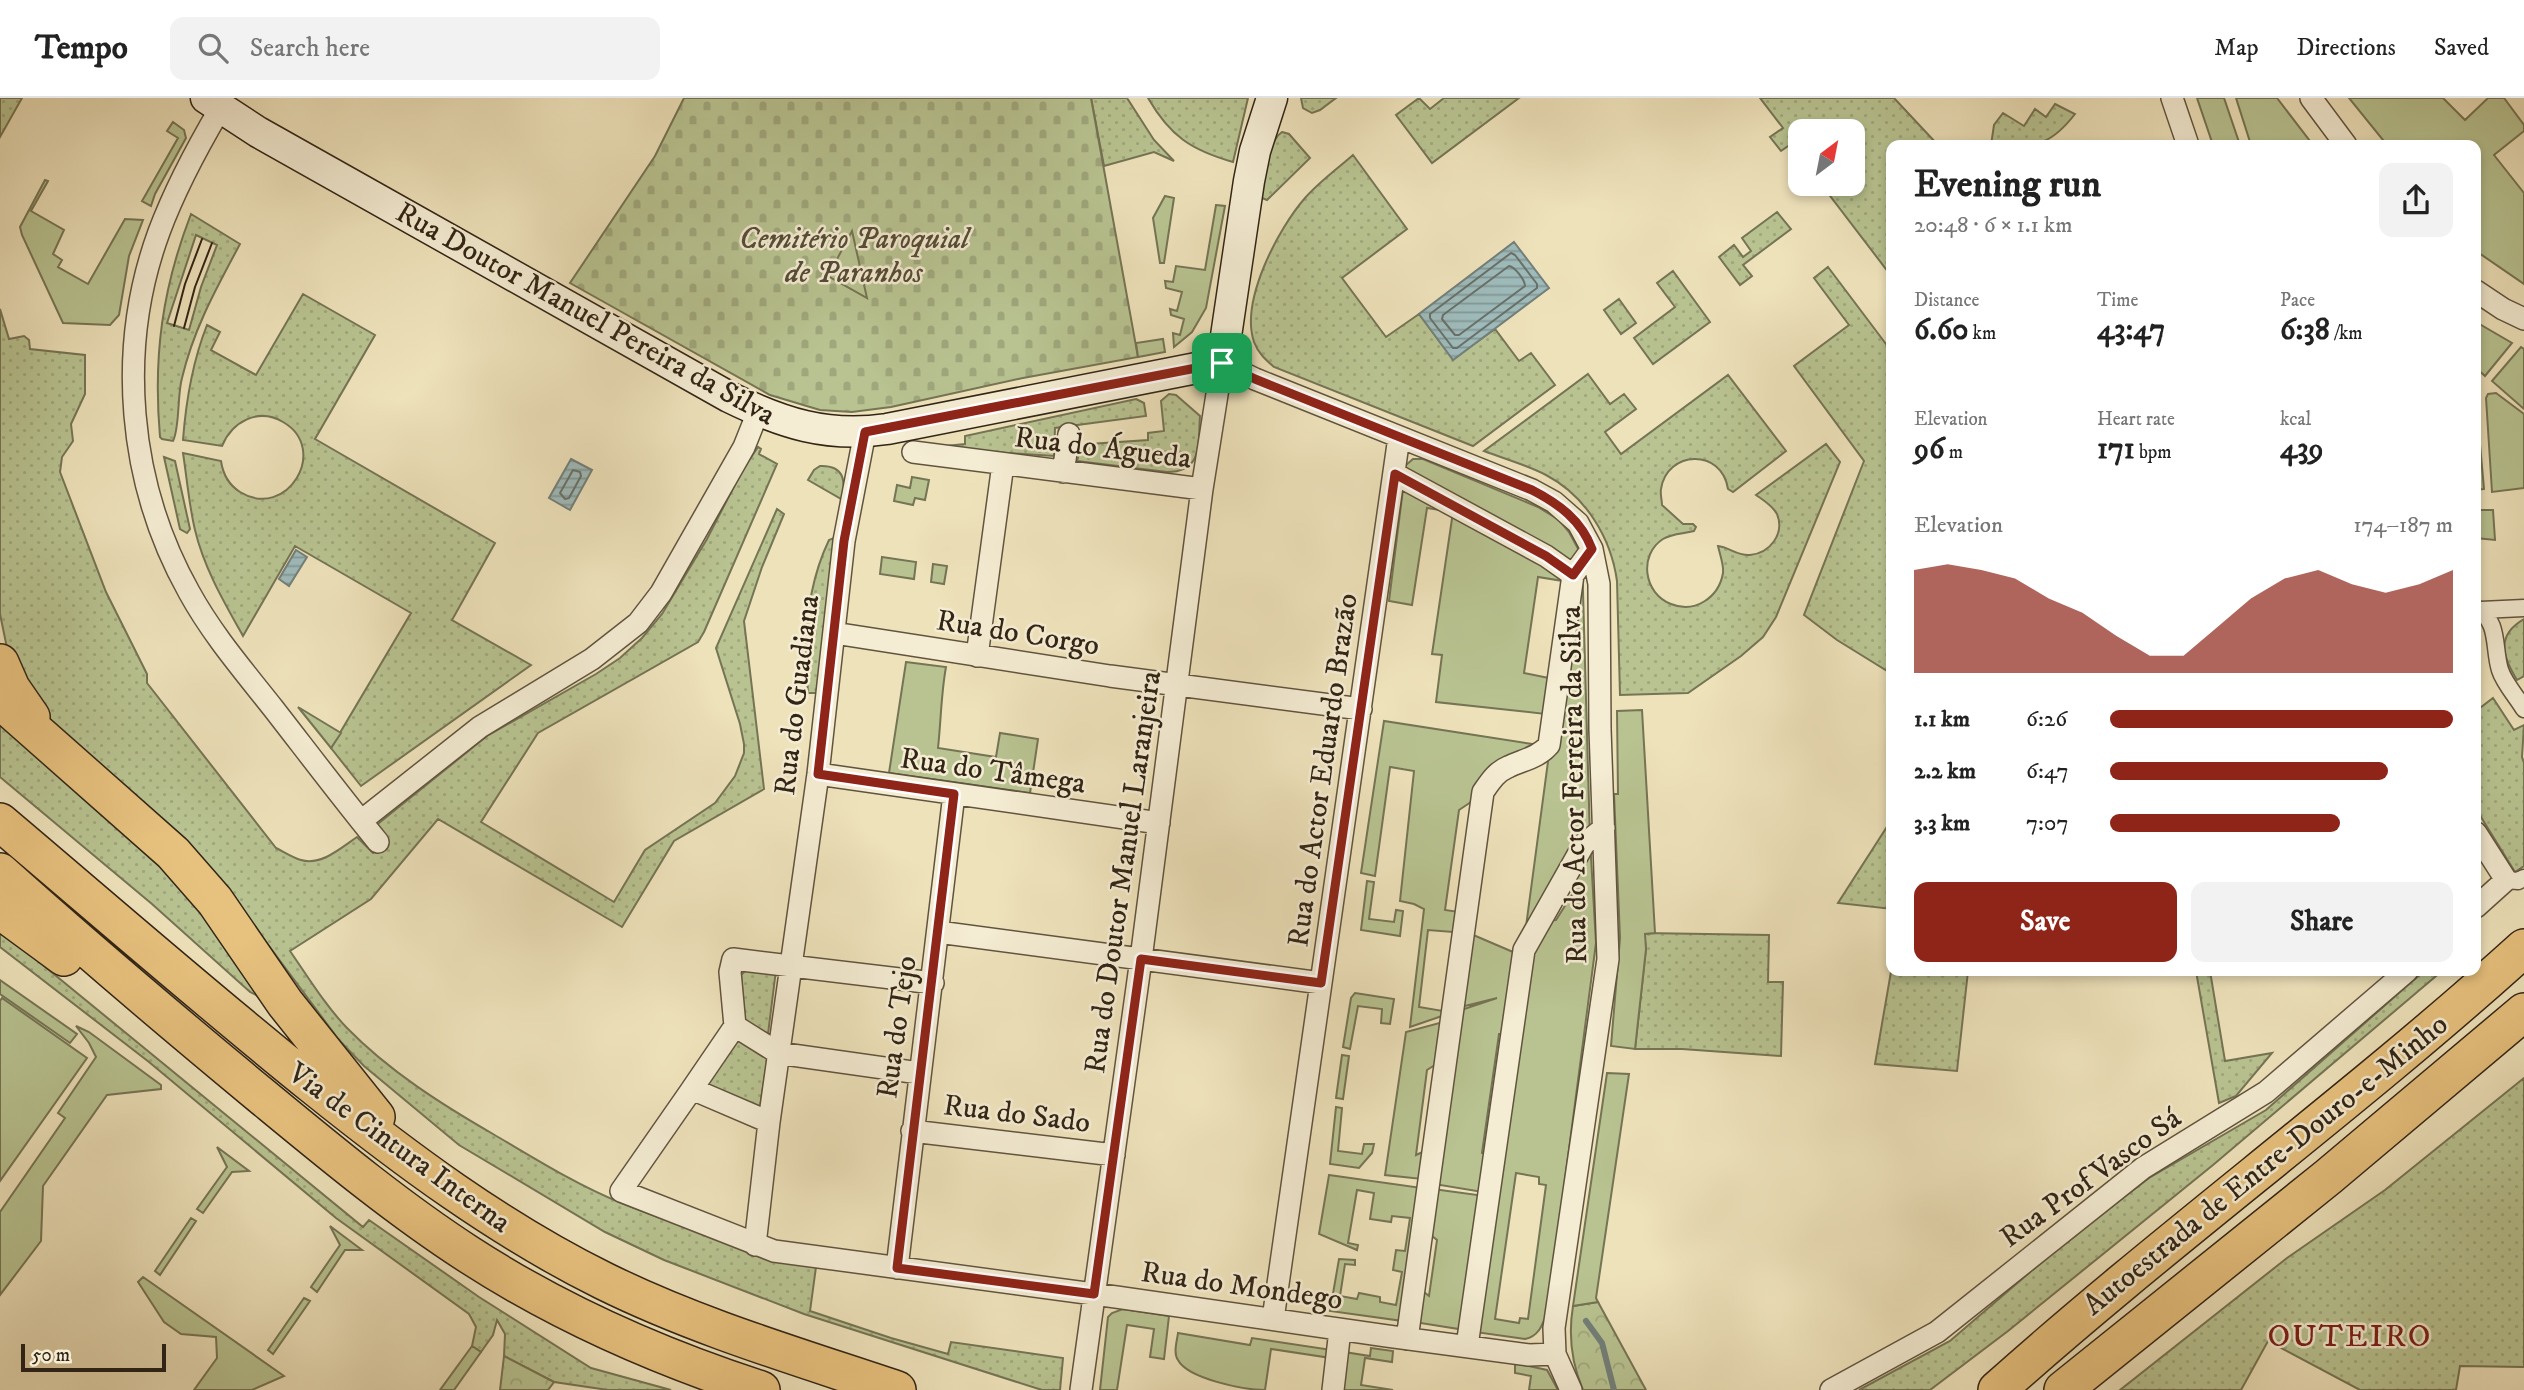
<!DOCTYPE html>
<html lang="en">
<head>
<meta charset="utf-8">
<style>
  body { margin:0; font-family:"IM FELL DW Pica",serif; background:#f2f2f2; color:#222; height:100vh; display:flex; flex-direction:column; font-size:26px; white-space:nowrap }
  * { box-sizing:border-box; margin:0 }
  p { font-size:23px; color:#767676 }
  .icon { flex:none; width:38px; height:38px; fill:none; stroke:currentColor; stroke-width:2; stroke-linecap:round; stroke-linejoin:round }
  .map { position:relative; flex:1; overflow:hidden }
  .panel { position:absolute; left:1886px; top:42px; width:595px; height:836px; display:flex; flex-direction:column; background:#fff; border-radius:14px; box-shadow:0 4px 10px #0003 }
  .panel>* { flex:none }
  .needle { width:46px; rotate:32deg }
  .controls { position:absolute; left:1788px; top:21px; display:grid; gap:14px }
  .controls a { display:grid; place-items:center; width:77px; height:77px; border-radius:14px; background:#fff; box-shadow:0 4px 10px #0003; font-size:35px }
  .scale { position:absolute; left:21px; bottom:18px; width:145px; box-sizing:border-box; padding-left:7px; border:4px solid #322516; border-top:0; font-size:19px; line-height:24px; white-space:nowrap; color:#322516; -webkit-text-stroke:5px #f4ecd3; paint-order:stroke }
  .pin { position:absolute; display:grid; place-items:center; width:60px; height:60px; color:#fff; margin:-30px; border-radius:14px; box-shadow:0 4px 10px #0006 }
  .round { display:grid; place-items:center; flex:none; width:74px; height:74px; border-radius:14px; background:#f2f2f2 }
  .head { display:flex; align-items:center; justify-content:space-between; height:119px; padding:0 28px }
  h1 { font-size:38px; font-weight:700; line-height:52px }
  .stats { display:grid; grid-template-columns:repeat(3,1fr); gap:10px; height:119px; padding:7px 28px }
  .stats div { display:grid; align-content:center }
  .stats b { font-size:30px; font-weight:700 }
  .stats small { font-size:19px; font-weight:400 }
  .stats p { font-size:19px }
  .chart { height:196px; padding:14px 28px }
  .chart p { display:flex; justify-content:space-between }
  .chart svg { width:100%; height:126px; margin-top:7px; fill:#8f2418; opacity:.7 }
  .primary-button { display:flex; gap:14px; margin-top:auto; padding:14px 28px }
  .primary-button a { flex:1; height:80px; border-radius:14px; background:#8f2418; color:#fff; font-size:28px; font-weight:700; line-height:80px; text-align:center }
  .primary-button a+a { background:#f2f2f2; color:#222 }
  ul { padding:0 28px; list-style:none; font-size:23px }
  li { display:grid; grid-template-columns:112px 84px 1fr; align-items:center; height:52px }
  li i { height:18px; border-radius:9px; background:#8f2418 }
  header { display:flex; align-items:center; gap:42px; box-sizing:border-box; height:98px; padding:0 35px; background:#fff; border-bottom:2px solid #e0e0e0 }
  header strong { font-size:33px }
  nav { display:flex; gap:38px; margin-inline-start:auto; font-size:24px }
  .search { width:490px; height:63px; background:#f2f2f2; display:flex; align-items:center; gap:18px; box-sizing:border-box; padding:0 24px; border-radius:14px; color:#767676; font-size:26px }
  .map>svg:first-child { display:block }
</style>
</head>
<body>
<header>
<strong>Tempo</strong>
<div class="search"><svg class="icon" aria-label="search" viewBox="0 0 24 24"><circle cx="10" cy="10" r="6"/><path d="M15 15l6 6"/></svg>Search here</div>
<nav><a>Map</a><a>Directions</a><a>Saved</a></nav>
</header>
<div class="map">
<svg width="2524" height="1292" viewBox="0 0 2524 1292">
  <defs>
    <pattern id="grass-dots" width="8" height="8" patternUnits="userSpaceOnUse" patternTransform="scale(1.75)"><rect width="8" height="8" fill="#b8c391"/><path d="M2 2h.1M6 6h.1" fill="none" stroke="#9fa77c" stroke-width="1.8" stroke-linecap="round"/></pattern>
    <pattern id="cemetery-stones" width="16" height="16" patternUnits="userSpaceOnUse" patternTransform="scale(1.75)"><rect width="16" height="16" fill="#b8c391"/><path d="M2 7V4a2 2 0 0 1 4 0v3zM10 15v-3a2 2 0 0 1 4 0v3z" fill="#9fa77c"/></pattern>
    <pattern id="park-crowns" width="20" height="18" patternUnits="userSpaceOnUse" patternTransform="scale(1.75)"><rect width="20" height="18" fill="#b8c391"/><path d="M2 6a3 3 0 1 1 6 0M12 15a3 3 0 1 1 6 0" fill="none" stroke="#9fa77c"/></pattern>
    <pattern id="water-rules" width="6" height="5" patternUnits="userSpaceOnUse" patternTransform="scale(1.75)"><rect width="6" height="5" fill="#9ebbbb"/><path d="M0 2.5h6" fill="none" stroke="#819897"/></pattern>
  </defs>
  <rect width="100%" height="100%" fill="#eee2bb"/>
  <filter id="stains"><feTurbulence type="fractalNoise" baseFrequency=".00286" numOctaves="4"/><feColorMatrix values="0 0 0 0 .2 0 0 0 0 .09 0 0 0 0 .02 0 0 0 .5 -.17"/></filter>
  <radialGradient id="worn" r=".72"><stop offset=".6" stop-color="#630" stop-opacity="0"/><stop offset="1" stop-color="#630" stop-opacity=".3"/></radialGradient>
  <path fill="url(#grass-dots)" stroke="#757454" stroke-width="2" fill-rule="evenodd" d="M0,0H22L0,39Z
    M1091,0H1127L1154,42L1174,63L1154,54L1104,68Z
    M1148,0H1248L1233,64C1191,52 1170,38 1148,0Z
    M1301,0H1336L1320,12L1312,15L1303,10Z
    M1419,0L1430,11L1444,0H1519L1432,65L1396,17Z
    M1760,0H1894L1938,47H1892V179L1821,86H1853V33H1801V58L1791,46L1781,53L1770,39L1783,30Z
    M2055,6L2075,16C2047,52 2033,47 1991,47L1994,27L2003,15L2024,28L2035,11L2046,19Z
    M1282,34L1289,36L1310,60L1267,102L1262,100L1261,96C1264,80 1268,43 1282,34Z
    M1353,57L1407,131L1342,180L1386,239L1419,216L1453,261L1495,231L1519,263L1531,255L1555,287L1473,348L1274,269C1266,262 1258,255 1254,244C1240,203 1278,131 1305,100C1319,84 1337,71 1353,57Z
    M1777,114L1791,131L1743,167L1752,178L1740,187L1719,159L1734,147L1743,159L1751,153L1742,140Z
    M191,116L240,146C216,191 194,230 182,280C177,298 180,329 173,343L162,341L160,339C153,259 162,191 191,116ZM196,137L217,147L201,189L189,232L167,225Z
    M1828,169L1892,254V576L1837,542L1804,517L1864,363L1794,268L1849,227L1814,180Z
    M1673,173L1710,224L1653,266L1634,240L1675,209L1657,185Z
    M303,196L375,237L315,341L495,445L452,522L531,567L361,688L331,650L411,515L295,448L243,538C224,504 204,470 195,432C189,407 187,381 183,355L221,363C223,377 229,387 240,394C287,423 330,351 283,324C258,309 232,324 222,348L183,342C186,302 192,265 207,227L220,234L211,252L256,277Z
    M1619,201L1636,225L1621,236L1604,212Z
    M0,211L9,241L24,238L29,242L30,251L85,257V296L71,326L73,343L62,359L60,374L106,494L147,576V585L276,750C284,754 293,760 301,762C321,768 341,750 357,739L373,755L388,744L374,729L487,638L596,576L620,560L642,540L662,516L707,441L743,371L758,349L761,351L759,356L777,366L704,534L698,544L538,635L481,724L614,804L645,752L715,705L735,678L744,655V646L740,626L716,550L777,411L784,416L762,469L744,523L764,691L674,743L622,829L438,721L371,801L290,853C308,879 325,907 347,930C389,973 441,1006 493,1036C534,1060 575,1086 619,1104C683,1130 749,1149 816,1169L810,1213L891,1240L948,1256L951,1244L1063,1260L1060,1292H1042L804,1216L664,1162L605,1134L459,1047L364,968L339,942L225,789L51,625L8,555L0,516Z
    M1588,276L1610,306L1624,296L1636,311L1605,334L1621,356L1728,277L1786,353L1733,394L1728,391C1722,350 1667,352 1661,391C1660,396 1662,402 1662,407L1683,426H1693L1696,429L1694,433C1683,436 1673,435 1663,441C1638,457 1644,496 1671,506C1695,516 1719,499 1723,475C1724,467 1720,457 1718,448C1729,449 1737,458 1750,457C1770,455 1785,436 1777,416C1773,408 1763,402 1756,397L1826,346L1840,364L1776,519L1763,539L1741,558L1688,595L1620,597L1617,483C1611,440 1586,398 1546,377C1527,367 1505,361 1484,353Z
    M1169,296L1176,297L1200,318C1198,346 1203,374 1167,374L1077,363L1080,352L1089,346L1148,342V335L1164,333L1161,303Z
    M1136,301L1144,305L1146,318L1055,330L1054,358L946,351V348L965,346V338Z
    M164,359L175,363L190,431L187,435L180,431Z
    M820,368C845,367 845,383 843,402L808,382L814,372Z
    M834,440L819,595H808C803,543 806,490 829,442Z
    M2524,521V578L2517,582C2502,558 2496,537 2524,521Z
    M2493,600L2514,632L2524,627L2522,659L2524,665V768L2515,774L2476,711V613Z
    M0,610L135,727L278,908L250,894L152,806L0,679Z
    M1892,721V811L1838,805Z
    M0,832L363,1129L369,1122L479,1199L591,1270L671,1292H608L554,1284L504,1258L505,1236L497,1222L493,1237L481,1254L472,1248L476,1229L469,1216L336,1120L149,964L0,849Z
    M1644,835L1769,837L1768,884H1783L1781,958L1682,951H1635L1646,851Z
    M1892,868V873H1968L1957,973L1875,966Z
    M776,872L768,936L745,922L741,877L745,873Z
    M2196,873H2210L2225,963L2272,955L2236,998L2219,1005Z
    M2424,873H2442L2213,1067L2008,1233L1930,1292H1859L1950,1243L2064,1145L2149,1080L2266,1012Z
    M736,938L768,957L760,1009L710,989L707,982Z
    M2524,980V1269L2460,1268L2456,1292H2360L2268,1243L2241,1292H2120L2287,1160L2385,1092Z"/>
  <path fill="url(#cemetery-stones)" stroke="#757454" stroke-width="2" d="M684,0H1091L1138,259L1023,280L891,309L852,314L820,312L770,297L570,185L655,58Z"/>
  <path fill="url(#park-crowns)" stroke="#757454" stroke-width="2" d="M2476,302L2484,391L2476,392Z
    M1598,1204L1646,1292H1583C1571,1264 1568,1238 1573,1208Z
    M504,1258L554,1284L548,1292H500Z"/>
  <path fill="#b8c391" stroke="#757454" stroke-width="2" fill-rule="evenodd" d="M2197,0H2224L2240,47H2213Z
    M2236,0H2277L2313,47H2251Z
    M2349,0H2443L2465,22L2488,0H2504L2524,27V33L2494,57L2524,95V186L2476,153V47H2387Z
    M173,24L184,32L186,40L155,96L151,108L142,103L178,40L167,33Z
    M45,82L48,83L31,113L64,132L53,156L62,162L58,169L88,186L125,121L143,122L129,158L119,217L110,227L63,225L22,137L20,129Z
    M1165,98L1174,100L1164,165H1160L1153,120Z
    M1216,107L1225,108L1206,210L1192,234L1174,249L1173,235L1180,237L1184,221L1171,217L1170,211L1177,213L1182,194L1166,190L1165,183L1173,184L1176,168L1205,172Z
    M852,133L867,200L828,178Z
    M2476,224L2512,245L2485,278L2476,270Z
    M1163,241L1165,254L1138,259L1136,245Z
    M2521,249L2524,251V311L2492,283Z
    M2496,295L2524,316V390L2492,394L2486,300L2488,296Z
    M1413,361H1423L1538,409L1559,422L1569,434L1582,458L1590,742L1596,845L1548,1212C1543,1225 1540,1238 1525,1241L1468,1233L1489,1095L1428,1085L1452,915L1497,900L1453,911L1464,833L1520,857L1519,881L1573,476L1566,472L1563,483L1538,479L1524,575L1554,581L1546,640L1540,647L1537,658L1506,669L1495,677L1483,696L1459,712L1445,812L1466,815L1464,830L1455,826L1453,834L1428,832L1419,909L1443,913L1442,918L1410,929L1424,811L1414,806L1400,803L1414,673L1390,669L1375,778L1361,775L1384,623L1539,647L1546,616L1436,604L1442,557L1432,556L1453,414L1427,410L1412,507L1389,503L1406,367ZM1557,793L1573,794V795L1556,822L1543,823L1530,841ZM1499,936L1512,937L1494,1057L1482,1055ZM1516,1075L1539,1079V1086L1546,1087L1528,1221L1520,1220L1519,1225L1495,1221Z
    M912,379L929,382L925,402L915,400L913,407L894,403L897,387L910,390Z
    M2476,412H2493L2495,442L2476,440Z
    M882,459L916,464L914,481L880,476Z
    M933,466L947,468L944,486L931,484Z
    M906,564L946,569C941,596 941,623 938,650L996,659L1000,635L1038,641L1030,695L889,675Z
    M298,609L341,635L331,650Z
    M1642,612L1655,835L1645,836L1646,851L1635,951L1611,948L1620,840L1614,696H1618L1617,613Z
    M1367,783L1374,784L1369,821L1394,824L1396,812L1403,813L1400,838L1361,832Z
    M0,882L77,936L70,945L0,896Z
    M1355,895L1394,901L1390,926L1381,925L1382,911L1358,908L1350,951L1343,949L1351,900Z
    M2,900L87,960L0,1083V903Z
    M1443,924L1438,965L1427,972L1416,1057L1427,1052L1422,1081L1385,1077L1406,934Z
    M76,928L89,934L161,987V991L107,997L43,1088L41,1143L0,1197V1114L65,1020L58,1015L96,959L89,945Z
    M1342,957L1349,958L1343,1001L1336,1000Z
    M1607,975L1629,976L1596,1200L1598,1204L1573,1208Z
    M1336,1009L1342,1010L1338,1053L1362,1056L1364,1046H1374L1372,1055L1359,1070L1330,1066Z
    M217,1049L249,1073L232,1074L203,1115L197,1111L227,1069Z
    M1329,1077L1422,1090L1403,1223L1330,1213L1339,1161L1355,1162V1167L1345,1166L1340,1198L1357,1201L1359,1195L1380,1199V1204L1396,1207L1402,1174L1393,1172L1396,1152L1405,1153L1410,1120L1392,1118L1391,1124L1370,1121L1374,1095L1357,1092L1348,1145L1358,1147L1357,1152L1319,1136Z
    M1433,1091L1485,1098L1465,1232L1414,1224L1419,1190L1429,1198L1437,1142L1427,1134Z
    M191,1120L196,1123L160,1177L155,1173Z
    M330,1128L362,1152H345L317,1194L311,1189L340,1147Z
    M143,1179L284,1278L252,1292H194L217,1260L216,1239L181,1236L164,1224L138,1184Z
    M304,1200L310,1203L273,1256L268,1252Z
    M1123,1211L1169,1218L1164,1261L1150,1259L1154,1231L1127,1227L1117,1292H1100L1108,1219L1112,1215Z
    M1178,1235L1250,1247L1252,1240L1332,1252L1331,1260L1271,1251L1265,1292C1245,1292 1188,1281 1178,1262C1173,1255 1177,1243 1178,1235Z
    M472,1248L481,1254L454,1292H440Z
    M1371,1250L1393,1253L1392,1264L1365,1260L1361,1287L1393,1292H1339L1344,1254L1370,1258Z
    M1515,1265L1547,1272L1558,1292H1529L1531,1278L1515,1275Z"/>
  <path fill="url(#water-rules)" stroke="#737f79" stroke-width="2" d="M1514,144L1549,190L1453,262L1419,216Z
    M571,361L592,372L570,412L549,400Z
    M296,452L307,459L289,488L279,481Z"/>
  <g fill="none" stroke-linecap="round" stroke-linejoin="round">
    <path stroke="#687068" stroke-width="2" d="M1511,155L1515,157L1537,186V190L1457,250H1453L1430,220V216Z
      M1509,168C1515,169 1525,182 1525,188L1459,237H1455L1442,221L1443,217Z
      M573,372L580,374L581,378L569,400L565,401L560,395Z"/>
    <path stroke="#737f79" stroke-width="6" d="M1586,1223L1602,1245L1614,1292"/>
    <g stroke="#61543f" stroke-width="19">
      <path id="pedestrian" d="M2476,510C2500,523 2493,550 2500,572C2504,585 2517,599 2524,611
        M2481,512L2524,510
        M2506,782L2518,783L2524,780"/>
    </g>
    <g stroke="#61543f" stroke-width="24">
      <path id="minor" d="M2172,0L2188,47
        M2311,0L2346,47
        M220,11C197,50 175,91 159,134C116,251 128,385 189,494C212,536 243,572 273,610C308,655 342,700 378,744
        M2476,193L2503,211L2524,221
        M913,354L1202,391
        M1063,374L1069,336
        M1395,376L1546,458L1573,477
        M834,535L1110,578L1361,611
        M977,558L1003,366
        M818,676L1159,725
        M361,723L480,629L592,561L638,525L661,495L744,349L758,314
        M2476,735L2506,782L2476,809
        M938,834L1321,885
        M735,928L692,991L769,1024
        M919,975L778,955L735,928L730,874L733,861L933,885
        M692,991L621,1093L774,1153L1116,1199L1387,1238L1529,1257L1555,1256
        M912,1033L1114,1057
        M755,1147L769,1024L818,676L844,443L865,334
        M897,1170L954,696
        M1273,1221L1399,339
        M1407,1241L1483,694C1490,684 1496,674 1508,669C1522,662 1538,660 1549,647L1573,477L1592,451
        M1467,1248L1524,852L1584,746L1604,730
        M1081,1292L1141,861L1202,391L1222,265L1255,281L1532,392L1554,404L1578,425L1592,451L1599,486L1600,631L1608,861L1554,1230L1555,1256L1571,1292
        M1333,1292L1340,1232
        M1831,1292L1937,1234L2143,1070L2266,994L2407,873"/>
    </g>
    <g stroke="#322516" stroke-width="33">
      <path id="secondary" d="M206,0L258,34L729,299C782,325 827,340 887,331L1222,265L1249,83L1255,53L1272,0"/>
    </g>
    <g stroke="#322516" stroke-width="40">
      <path id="motorway" d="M0,565L11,590L31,619
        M0,602L173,755L215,803L285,905L376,1019
        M0,724C104,812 207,902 314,988C405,1061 499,1131 604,1183C697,1229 799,1259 897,1292
        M0,774C85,850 171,923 258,995C326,1051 394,1108 468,1156C559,1215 659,1259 761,1292
        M0,812L64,859
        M1997,1292C2168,1139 2354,1004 2524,850
        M2063,1292L2328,1079L2524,914"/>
    </g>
    <use href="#pedestrian" stroke="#f4ecd3" stroke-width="16"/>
    <use href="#minor" stroke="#f4ecd3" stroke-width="21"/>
    <use href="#secondary" stroke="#f4ecd3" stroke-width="30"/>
    <use href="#motorway" stroke="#e7c17e" stroke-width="37"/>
    <path stroke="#322516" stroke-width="2" d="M174,228L185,186L202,141
      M184,230L195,189L212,145"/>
  </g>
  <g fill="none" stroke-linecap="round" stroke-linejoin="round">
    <g stroke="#fff" stroke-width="14">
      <path id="route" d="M1222,265L1255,281L1532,392C1559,406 1581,422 1592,451L1573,477L1546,458L1395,376L1321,885L1141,861L1094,1196L897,1170L954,696L818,676L844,443L865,334Z"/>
    </g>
    <use href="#route" stroke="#8f2418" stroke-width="9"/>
  </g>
  <g text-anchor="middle" stroke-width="5" stroke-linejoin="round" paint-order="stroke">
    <g font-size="30" font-style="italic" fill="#544c35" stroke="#f4ecd3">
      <text x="854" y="150">Cemitério Paroquial<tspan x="854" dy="34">de Paranhos</tspan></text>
    </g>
    <g font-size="30" fill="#322516" stroke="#f4ecd3">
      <text transform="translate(586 215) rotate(29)" y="10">Rua Doutor Manuel Pereira da Silva</text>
      <text transform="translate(1103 349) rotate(7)" y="10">Rua do Águeda</text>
      <text transform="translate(1018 534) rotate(9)" y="10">Rua do Corgo</text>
      <text transform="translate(796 597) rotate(-83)" y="10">Rua do Guadiana</text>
      <text transform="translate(993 672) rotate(8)" y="10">Rua do Tâmega</text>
      <text transform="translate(1322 672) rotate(-82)" y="10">Rua do Actor Eduardo Brazão</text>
      <text transform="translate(1573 687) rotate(-91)" y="10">Rua do Actor Ferreira da Silva</text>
      <text transform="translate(1122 774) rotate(-82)" y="10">Rua do Doutor Manuel Laranjeira</text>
      <text transform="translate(896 929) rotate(-82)" y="10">Rua do Tejo</text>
      <text transform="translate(1017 1015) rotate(7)" y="10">Rua do Sado</text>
      <text transform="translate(400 1049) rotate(36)" y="10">Via de Cintura Interna</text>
      <text transform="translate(2265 1066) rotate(-39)" y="10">Autoestrada de Entre-Douro-e-Minho</text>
      <text transform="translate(2090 1079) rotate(-36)" y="10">Rua Prof Vasco Sá</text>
      <text transform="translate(1242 1187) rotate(8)" y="10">Rua do Mondego</text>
    </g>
    <g font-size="32" letter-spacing="2" fill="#7a1f14" stroke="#f4ecd3">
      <text x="2350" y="1248">OUTEIRO</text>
    </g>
  </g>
  <rect width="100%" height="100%" filter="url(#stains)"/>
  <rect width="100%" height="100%" fill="url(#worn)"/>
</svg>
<div class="controls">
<a><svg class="needle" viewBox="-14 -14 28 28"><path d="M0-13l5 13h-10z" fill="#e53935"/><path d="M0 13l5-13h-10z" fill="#767676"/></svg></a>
</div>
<div class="scale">50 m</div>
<div class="pin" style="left:1222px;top:265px;background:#1e9e55"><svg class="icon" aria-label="arrive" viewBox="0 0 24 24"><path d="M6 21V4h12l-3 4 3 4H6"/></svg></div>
<section class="panel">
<div class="head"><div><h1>Evening run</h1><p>20:48 · 6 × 1.1 km</p></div><a class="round"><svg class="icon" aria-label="share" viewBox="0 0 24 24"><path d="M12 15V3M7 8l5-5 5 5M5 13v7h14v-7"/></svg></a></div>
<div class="stats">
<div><p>Distance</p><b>6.60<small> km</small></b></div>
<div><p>Time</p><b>43:47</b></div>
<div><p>Pace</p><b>6:38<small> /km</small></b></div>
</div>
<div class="stats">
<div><p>Elevation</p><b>96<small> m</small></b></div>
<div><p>Heart rate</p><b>171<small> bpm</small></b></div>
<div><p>kcal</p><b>439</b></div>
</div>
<div class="chart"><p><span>Elevation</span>174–187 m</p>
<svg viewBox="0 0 160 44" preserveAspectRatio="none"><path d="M0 44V8L10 6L20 8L30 11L40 18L50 23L60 31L70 38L80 38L90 28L100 18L110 11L120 8L130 13L140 16L150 13L160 8V44z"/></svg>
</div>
<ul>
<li><b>1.1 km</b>6:26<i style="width:100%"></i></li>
<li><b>2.2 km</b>6:47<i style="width:81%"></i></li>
<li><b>3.3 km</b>7:07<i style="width:67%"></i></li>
</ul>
<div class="primary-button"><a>Save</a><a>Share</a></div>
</section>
</div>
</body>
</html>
